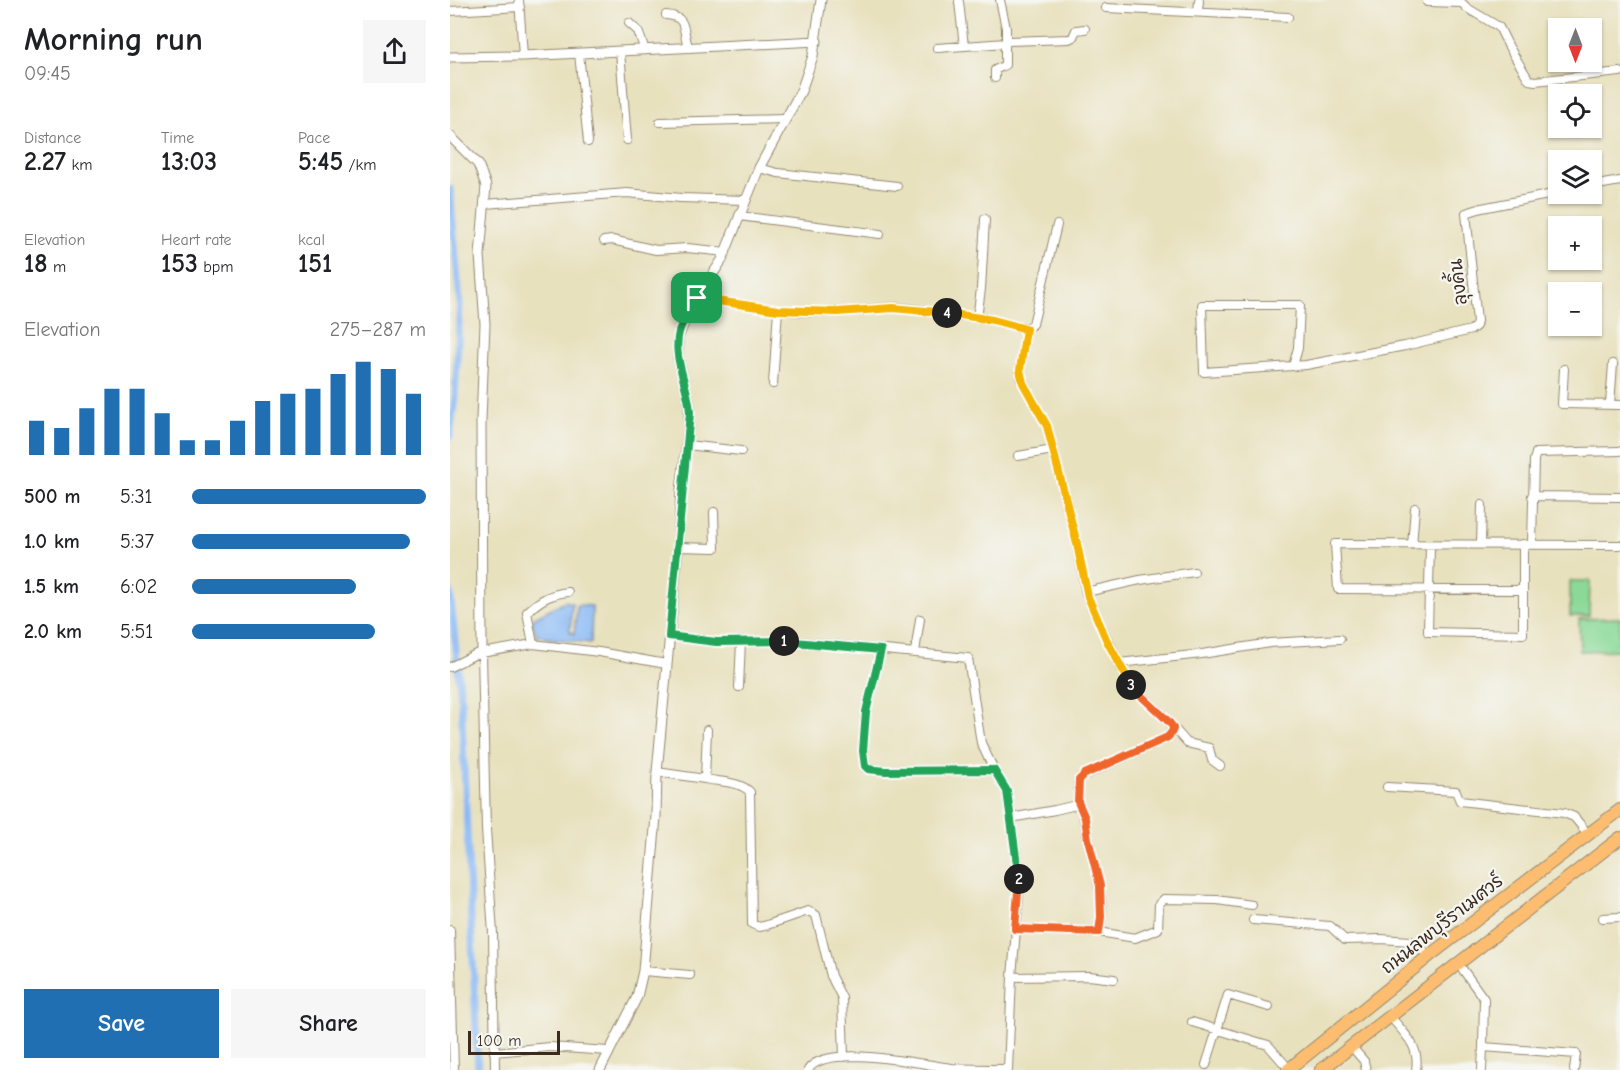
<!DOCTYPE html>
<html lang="en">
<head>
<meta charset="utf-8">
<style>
  body { margin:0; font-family:"Comic Neue","Playpen Sans Thai",sans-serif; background:#f6f6f6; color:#202124; height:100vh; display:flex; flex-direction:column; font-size:22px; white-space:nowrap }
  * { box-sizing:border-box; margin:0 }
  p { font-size:20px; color:#757577 }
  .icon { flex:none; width:33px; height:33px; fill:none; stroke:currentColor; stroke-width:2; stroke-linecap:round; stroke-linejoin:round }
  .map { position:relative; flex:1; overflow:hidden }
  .details { display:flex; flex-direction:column; background:#fff; width:450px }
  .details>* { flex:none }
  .needle { width:39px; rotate:180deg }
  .fabs { position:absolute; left:1098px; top:18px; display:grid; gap:12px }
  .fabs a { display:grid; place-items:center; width:54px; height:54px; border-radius:0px; background:#fff; box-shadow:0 2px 4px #0004; font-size:30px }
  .scale { position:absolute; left:18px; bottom:15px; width:92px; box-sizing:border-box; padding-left:6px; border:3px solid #3b2a1e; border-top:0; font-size:16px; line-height:21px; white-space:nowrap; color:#3b2a1e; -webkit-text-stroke:4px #f6f6f2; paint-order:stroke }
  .pin { position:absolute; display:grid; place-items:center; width:51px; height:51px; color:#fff; margin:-26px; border-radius:12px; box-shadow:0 3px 9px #0006 }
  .km { position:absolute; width:30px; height:30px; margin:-15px; border-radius:50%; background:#222; color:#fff; font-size:16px; line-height:30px; text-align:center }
  .round { display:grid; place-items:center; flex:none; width:63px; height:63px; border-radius:0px; background:#f6f6f6 }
  .summary { display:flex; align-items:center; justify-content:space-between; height:102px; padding:0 24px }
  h1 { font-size:33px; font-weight:800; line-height:45px }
  .stats { display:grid; grid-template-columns:repeat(3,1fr); gap:9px; height:102px; padding:6px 24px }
  .stats div { display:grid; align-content:center }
  .stats b { font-size:26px; font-weight:800 }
  .stats small { font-size:16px; font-weight:400 }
  .stats p { font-size:16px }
  .chart { height:168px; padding:12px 24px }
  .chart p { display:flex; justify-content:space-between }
  .chart svg { width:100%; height:108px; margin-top:6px; stroke:#1f6fb2; stroke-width:6 }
  .button { display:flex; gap:12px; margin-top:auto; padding:12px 24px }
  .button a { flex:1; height:69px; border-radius:0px; background:#1f6fb2; color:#fff; font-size:24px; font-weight:800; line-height:69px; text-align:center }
  .button a+a { background:#f6f6f6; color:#202124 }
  ul { padding:0 24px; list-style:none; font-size:20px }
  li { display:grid; grid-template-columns:96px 72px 1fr; align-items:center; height:45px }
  li i { height:15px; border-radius:8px; background:#1f6fb2 }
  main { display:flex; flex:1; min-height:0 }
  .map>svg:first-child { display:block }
</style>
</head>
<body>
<main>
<section class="details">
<div class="summary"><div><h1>Morning run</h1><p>09:45</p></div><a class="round"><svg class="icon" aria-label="share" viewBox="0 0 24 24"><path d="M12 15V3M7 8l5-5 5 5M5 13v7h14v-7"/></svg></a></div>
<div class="stats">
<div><p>Distance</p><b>2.27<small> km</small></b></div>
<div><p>Time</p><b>13:03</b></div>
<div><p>Pace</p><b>5:45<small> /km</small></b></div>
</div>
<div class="stats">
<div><p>Elevation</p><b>18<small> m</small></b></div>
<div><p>Heart rate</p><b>153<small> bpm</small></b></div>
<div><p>kcal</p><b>151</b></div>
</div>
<div class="chart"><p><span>Elevation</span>275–287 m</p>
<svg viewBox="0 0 160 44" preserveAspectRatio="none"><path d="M5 44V30M15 44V33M25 44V25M35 44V17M45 44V17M55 44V27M65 44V38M75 44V38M85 44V30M95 44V22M105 44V19M115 44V17M125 44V11M135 44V6M145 44V9M155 44V19"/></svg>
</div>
<ul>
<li><b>500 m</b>5:31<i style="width:100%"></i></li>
<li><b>1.0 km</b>5:37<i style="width:93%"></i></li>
<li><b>1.5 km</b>6:02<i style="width:70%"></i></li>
<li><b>2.0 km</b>5:51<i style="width:78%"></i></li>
</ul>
<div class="button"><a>Save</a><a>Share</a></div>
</section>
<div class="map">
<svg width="1170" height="1070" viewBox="0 0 1170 1070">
  <rect width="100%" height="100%" fill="#f6f6f2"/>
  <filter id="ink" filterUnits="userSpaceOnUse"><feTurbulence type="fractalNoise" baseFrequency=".0167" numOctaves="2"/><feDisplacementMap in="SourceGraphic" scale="12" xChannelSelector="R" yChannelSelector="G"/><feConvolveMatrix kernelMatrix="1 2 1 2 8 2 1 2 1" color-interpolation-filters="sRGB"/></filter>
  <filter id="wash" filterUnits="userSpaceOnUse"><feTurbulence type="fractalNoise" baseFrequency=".008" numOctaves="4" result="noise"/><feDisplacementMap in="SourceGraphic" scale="24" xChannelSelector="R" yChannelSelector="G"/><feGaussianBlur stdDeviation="1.35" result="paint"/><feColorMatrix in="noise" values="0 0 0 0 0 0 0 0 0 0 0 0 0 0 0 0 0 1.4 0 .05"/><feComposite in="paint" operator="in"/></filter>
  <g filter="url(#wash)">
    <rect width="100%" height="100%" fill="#e8e1be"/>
    <path fill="#8bd998" stroke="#63825b" stroke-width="1.5" d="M1120,581H1140L1139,616H1120Z
      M1170,618V650L1130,651L1129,619Z"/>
    <path fill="#8abaf6" stroke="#62728a" stroke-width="1.5" d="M115,601L122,603L120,632L124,634L127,605L142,606L141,643L97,638L86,634L82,623L83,618Z"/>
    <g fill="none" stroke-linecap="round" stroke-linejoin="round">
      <path stroke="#8abaf6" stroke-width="7" d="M0,189L10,305L5,397L0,436
        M0,591L11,700L28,1070"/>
    </g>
  </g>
  <g filter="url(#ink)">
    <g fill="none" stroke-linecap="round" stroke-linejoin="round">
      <g stroke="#92866e" stroke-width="10">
        <path id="minor" d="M69,0L73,56
          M509,2L514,46
          M977,2L1012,3L1017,8L1049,27L1059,47L1079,80L1085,81L1170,72
          M656,8L838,17
          M0,11L70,7
          M748,12L749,0
          M216,15C240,17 231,32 239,48
          M179,23L188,31L195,50
          M557,41L619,39L623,37L626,30L635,29
          M487,48L556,43V28L550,0
          M170,51L177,140
          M129,53L138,142
          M545,78V70L555,65V43
          M210,122L335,119
          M309,168L328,173L447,186
          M1142,186L1170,181
          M35,204L177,193L231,198L295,200
          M289,216L430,234
          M154,241L162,240L206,250L237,248L276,252
          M247,298L328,310L351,312H387L443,307L464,309L543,320L576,329L570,370L571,379L597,426L627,544L636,593L642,608L679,683L715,718L737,743L759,748L762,760L770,766
          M527,318L531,289L535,219
          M576,329L583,324L607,225
          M843,366L848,348L850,305H752L754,372L843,366L856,365L955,346L1021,330L1026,326L1027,321L1016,213L1032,208L1108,193
          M1114,369L1112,404L1170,405
          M323,384L328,310
          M1160,404L1163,364
          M237,445L291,451
          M568,456L603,450
          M1082,496L1170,497
          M1031,544L1032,505
          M1073,544V590L888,589L885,544L1170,545
          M1082,544L1084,460L1086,453L1170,451
          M962,545L965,508
          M980,545L978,632L1073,634V590
          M228,547L265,548L264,512
          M636,592L690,580L744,572
          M219,636L265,642L341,641L518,658L531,743L544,770L557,791L570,882L562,977L558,1070
          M83,644L77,612C90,600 100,594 118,592
          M431,650L416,712L413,751L416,768L435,771L544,770
          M465,652L470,619
          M32,653L36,829L43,934L45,1070
          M669,663L752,654L820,643L890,639
          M0,667L26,654L83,644L149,652L216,664
          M289,687L291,641
          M207,772L255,779L257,730
          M255,779C268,782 290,781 300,792L302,924L309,927L314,926L358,911L366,915L381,976L392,998L394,1057
          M937,787L1006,791L1010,801L1114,813L1124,817L1138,834
          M628,802C635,815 635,825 638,839C645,870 657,900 649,932
          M561,818L605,810L626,805L628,802V783L631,777L718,737L723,728
          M1153,918L1170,917
          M803,920L880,926L895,940L931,939L961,941L979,956
          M565,929L649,932L685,938L708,929L709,904L714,899L767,900L802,905
          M0,930L4,1070
          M1008,963L1034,999L1033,1047L1126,1054L1124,1070
          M193,971L240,975
          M562,977L639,976L664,979
          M940,1016C955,1035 970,1045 966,1070
          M742,1022L818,1045L839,1069
          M901,1046L914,1061L916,1070
          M44,1052L100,1047L158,1051
          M756,1065L778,995L819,1007
          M358,1070C375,1042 474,1065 502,1068C521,1069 540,1069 558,1069
          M1032,1070L1033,1047"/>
      </g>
      <g stroke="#92866e" stroke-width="11">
        <path id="tertiary" d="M0,57L73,56L367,41
          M0,136L28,164L36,186L30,255L35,324L31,420L32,653
          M150,1070L187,997L193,971L206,816L207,772L228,547L231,490L239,425V402L228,358V338L238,312L272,260L309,168L351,91L363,56L371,0"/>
      </g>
      <g stroke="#92866e" stroke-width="14">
        <path id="primary" d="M838,1070L979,956L1170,810
          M871,1070L1170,838"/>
      </g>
      <use href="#minor" stroke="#fff" stroke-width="8"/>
      <use href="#tertiary" stroke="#fff" stroke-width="9"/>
      <use href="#primary" stroke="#fcbd6f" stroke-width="12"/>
    </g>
  </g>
  <g fill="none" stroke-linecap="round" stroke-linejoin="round" filter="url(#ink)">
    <g stroke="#fff" stroke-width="12">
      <path id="split-1" d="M247,298C240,309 232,320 229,332C222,359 239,386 240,413L219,636L266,642L334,641"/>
    </g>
    <g stroke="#fff" stroke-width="12">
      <path id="split-2" d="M334,641L431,650L416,712L413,751L415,766L418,769L435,771L544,770L557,791L569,879"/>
    </g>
    <g stroke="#fff" stroke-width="12">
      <path id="split-3" d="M569,879L565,929L649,932L651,917L650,886L638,839L635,818L628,802L629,780L635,774L718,737C720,734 723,732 723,728C722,722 687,694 681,685"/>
    </g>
    <g stroke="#fff" stroke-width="12">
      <path id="split-4" d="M497,313L543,320L576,329L570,370L573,383L597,426L627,544L638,597L657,641L681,685"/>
    </g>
    <g stroke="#fff" stroke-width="12">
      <path id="split-5" d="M247,298L328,310L387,312L443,308L497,313"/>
    </g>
    <use href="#split-1" stroke="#22a559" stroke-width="8"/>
    <use href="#split-2" stroke="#22a559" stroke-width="8"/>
    <use href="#split-3" stroke="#f0652b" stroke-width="8"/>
    <use href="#split-4" stroke="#f5b400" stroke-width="8"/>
    <use href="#split-5" stroke="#f5b400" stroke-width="8"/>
  </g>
  <g text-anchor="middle" stroke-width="4.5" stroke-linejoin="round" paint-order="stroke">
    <g font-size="18" fill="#3b2a1e" stroke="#f6f6f2">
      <text transform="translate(1008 282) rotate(-97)" y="6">ลุงคิ้น</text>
      <text transform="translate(992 924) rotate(-38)" y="6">ถนนลพบุรีราเมศวร์</text>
    </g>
  </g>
</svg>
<div class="fabs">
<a><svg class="needle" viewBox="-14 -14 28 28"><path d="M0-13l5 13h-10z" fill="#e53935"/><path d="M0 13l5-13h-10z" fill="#757577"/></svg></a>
<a><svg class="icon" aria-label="locate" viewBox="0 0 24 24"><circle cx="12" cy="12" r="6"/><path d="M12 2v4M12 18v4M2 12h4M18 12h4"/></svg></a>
<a><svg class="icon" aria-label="layers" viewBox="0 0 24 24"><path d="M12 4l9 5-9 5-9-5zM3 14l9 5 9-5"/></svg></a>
<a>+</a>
<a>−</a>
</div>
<div class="scale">100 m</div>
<div class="pin" style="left:247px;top:298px;background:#1e9e55"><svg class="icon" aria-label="arrive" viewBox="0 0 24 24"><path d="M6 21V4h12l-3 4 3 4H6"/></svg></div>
<b class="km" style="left:334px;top:641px">1</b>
<b class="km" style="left:569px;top:879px">2</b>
<b class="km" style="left:681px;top:685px">3</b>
<b class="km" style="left:497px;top:313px">4</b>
</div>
</main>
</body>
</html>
